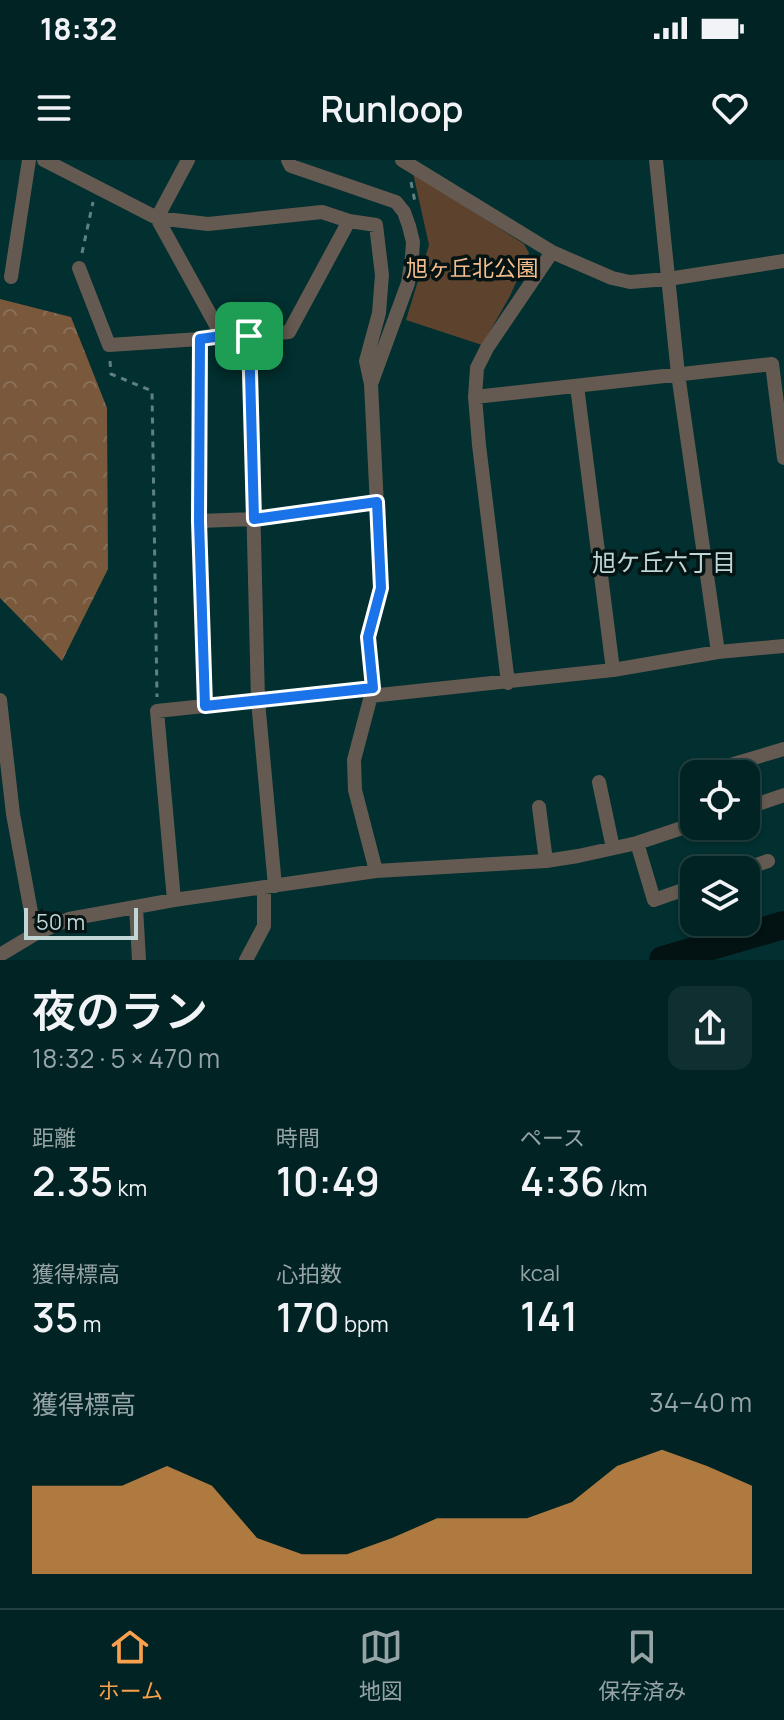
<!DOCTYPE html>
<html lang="ja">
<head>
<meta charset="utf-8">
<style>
  body { margin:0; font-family:Manrope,"Noto Sans JP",sans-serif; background:#102f30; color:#f1f3f6; height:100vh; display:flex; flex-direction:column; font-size:30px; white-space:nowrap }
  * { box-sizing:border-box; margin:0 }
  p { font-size:26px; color:#96a4a6 }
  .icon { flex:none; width:44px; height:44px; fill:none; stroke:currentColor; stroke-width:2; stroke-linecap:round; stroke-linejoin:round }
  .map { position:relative; height:800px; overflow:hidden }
  .details { display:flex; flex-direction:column; background:#022323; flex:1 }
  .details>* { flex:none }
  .controls { position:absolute; left:680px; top:600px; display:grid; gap:16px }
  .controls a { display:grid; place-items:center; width:80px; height:80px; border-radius:16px; background:#022323; box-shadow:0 2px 6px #0004,0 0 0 2px #234041; font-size:40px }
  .scale { position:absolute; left:24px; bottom:20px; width:114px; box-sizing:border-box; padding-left:8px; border:4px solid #c1d6d6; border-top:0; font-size:22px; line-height:28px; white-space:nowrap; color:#c1d6d6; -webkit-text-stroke:6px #041414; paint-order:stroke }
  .pin { position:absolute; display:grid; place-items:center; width:68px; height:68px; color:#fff; margin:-34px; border-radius:16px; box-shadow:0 4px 12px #0006 }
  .round { display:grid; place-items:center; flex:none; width:84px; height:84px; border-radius:16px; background:#102f30 }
  .overview { display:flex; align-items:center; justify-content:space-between; height:136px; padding:0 32px }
  h1 { font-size:44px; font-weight:600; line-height:60px }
  .metrics { display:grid; grid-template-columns:repeat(3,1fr); gap:12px; height:136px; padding:8px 32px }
  .metrics div { display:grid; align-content:center }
  .metrics b { font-size:40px; font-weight:600 }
  .metrics small { font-size:22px; font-weight:400 }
  .metrics p { font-size:22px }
  .chart { height:224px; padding:16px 32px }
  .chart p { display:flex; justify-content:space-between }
  .chart svg { width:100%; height:144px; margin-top:8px; fill:#f9a04c; opacity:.7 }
  .status { display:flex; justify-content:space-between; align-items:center; height:56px; padding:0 40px; background:#022323; direction:ltr }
  .status svg { height:22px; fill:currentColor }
  header { display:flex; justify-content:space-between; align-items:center; height:104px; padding:0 32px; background:#022323; font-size:36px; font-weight:600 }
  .dock { display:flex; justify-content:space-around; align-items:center; height:112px; border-top:2px solid #234041; background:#022323; font-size:22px; color:#96a4a6 }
  .dock a { display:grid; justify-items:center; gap:4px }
  .dock .selected { color:#f9a04c }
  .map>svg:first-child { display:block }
</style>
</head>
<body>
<div class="status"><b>18:32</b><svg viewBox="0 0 49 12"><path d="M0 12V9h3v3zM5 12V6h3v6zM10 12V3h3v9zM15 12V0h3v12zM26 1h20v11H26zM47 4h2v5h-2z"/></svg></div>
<header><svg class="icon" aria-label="menu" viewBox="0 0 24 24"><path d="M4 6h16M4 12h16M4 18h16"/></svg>Runloop<svg class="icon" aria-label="heart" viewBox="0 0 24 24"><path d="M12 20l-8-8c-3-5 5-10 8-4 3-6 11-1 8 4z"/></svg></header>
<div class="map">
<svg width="784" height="800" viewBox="0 0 784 800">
  <defs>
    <pattern id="forest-crowns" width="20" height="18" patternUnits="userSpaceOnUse" patternTransform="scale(2)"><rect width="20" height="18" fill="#79583c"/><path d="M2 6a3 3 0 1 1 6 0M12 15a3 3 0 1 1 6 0" fill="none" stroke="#8a6f57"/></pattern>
  </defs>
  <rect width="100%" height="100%" fill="#022f2f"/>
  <path fill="url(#forest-crowns)" d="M0,139L71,157L107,248L108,409L62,501L0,438Z"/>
  <path fill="#5d432e" d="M413,13L524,84L529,93L510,136L482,185L406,160L429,85Z"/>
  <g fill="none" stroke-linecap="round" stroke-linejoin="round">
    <path stroke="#031313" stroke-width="28" d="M663,800L784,765"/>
    <path stroke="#608181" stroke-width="3" stroke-dasharray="6 6" stroke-linecap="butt" d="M411,22L415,42
      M82,93L93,42
      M110,201L111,214L152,231L157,537"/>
    <path stroke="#655a51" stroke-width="14" d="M44,0L157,58L222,176H249L258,541L275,726
      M188,0L157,58L208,64L322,52L349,61L376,65L382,115L379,153L366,201L371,224
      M288,0L291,6L396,42L404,52L409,66L413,82L412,97L408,123L371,224L381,428L368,477L373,528L354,600L355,630L376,711
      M402,0L552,92L487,188L477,208L475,237L479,285L508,523
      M656,0L678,214L718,492
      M552,92L612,118L630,122L668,119L784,101
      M79,108L109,185L200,179L222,176
      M11,117L29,0
      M249,176L289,172L349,61
      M200,179L199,361L205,546
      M577,226L613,510
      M475,237L772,204L784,298
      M199,361L254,359L377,342
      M370,536L613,510L718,492L784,486
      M0,540L13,654L35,774
      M730,614L727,606L784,589
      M599,622L613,688
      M539,647L546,701
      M746,648L784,635
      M637,683L654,740L694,726
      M741,710L768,701
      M174,740L157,551L373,528
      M136,747L139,800
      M0,795L35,774L69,759L174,740L376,711L546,701L578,696L637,683L694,664
      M246,800L264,766V727"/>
  </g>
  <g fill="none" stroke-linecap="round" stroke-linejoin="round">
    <g stroke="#fff" stroke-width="16">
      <path id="route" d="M222,176H249L254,359L377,342L381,428L368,477L373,528L205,546L199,361L200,179Z"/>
    </g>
    <use href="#route" stroke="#1a73e8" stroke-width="10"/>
  </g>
  <g text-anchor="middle" stroke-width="7" stroke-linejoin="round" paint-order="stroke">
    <g font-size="22" fill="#f5bc8c" stroke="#041414">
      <text x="472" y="116">旭ヶ丘北公園</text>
    </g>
    <g font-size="24" fill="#c1d6d6" stroke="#041414">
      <text x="664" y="411">旭ケ丘六丁目</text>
    </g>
  </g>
</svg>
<div class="controls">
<a><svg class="icon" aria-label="locate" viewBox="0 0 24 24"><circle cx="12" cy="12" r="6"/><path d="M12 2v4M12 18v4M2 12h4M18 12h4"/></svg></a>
<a><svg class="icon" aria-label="layers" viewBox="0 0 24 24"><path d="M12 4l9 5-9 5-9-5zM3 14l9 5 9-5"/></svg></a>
</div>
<div class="scale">50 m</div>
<div class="pin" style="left:249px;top:176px;background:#1e9e55"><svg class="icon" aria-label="arrive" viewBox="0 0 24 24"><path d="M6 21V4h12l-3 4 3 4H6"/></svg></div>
</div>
<section class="details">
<div class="overview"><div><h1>夜のラン</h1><p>18:32 · 5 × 470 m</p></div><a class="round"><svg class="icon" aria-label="share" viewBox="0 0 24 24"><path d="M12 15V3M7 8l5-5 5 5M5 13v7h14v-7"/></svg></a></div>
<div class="metrics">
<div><p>距離</p><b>2.35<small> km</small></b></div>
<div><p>時間</p><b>10:49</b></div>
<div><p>ペース</p><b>4:36<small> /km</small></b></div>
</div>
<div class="metrics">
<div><p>獲得標高</p><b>35<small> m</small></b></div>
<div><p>心拍数</p><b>170<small> bpm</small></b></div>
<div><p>kcal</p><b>141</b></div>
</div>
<div class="chart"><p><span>獲得標高</span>34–40 m</p>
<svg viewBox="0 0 160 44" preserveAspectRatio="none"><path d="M0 44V17L10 17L20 17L30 11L40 17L50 33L60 38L70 38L80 33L90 27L100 27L110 27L120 22L130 11L140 6L150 11L160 17V44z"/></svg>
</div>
</section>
<nav class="dock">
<a class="selected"><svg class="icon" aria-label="home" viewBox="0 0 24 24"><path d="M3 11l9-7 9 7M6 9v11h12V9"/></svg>ホーム</a>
<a><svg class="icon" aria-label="map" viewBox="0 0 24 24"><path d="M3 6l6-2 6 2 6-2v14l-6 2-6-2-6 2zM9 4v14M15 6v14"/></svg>地図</a>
<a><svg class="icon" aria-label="saved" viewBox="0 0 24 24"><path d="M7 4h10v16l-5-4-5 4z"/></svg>保存済み</a>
</nav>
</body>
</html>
